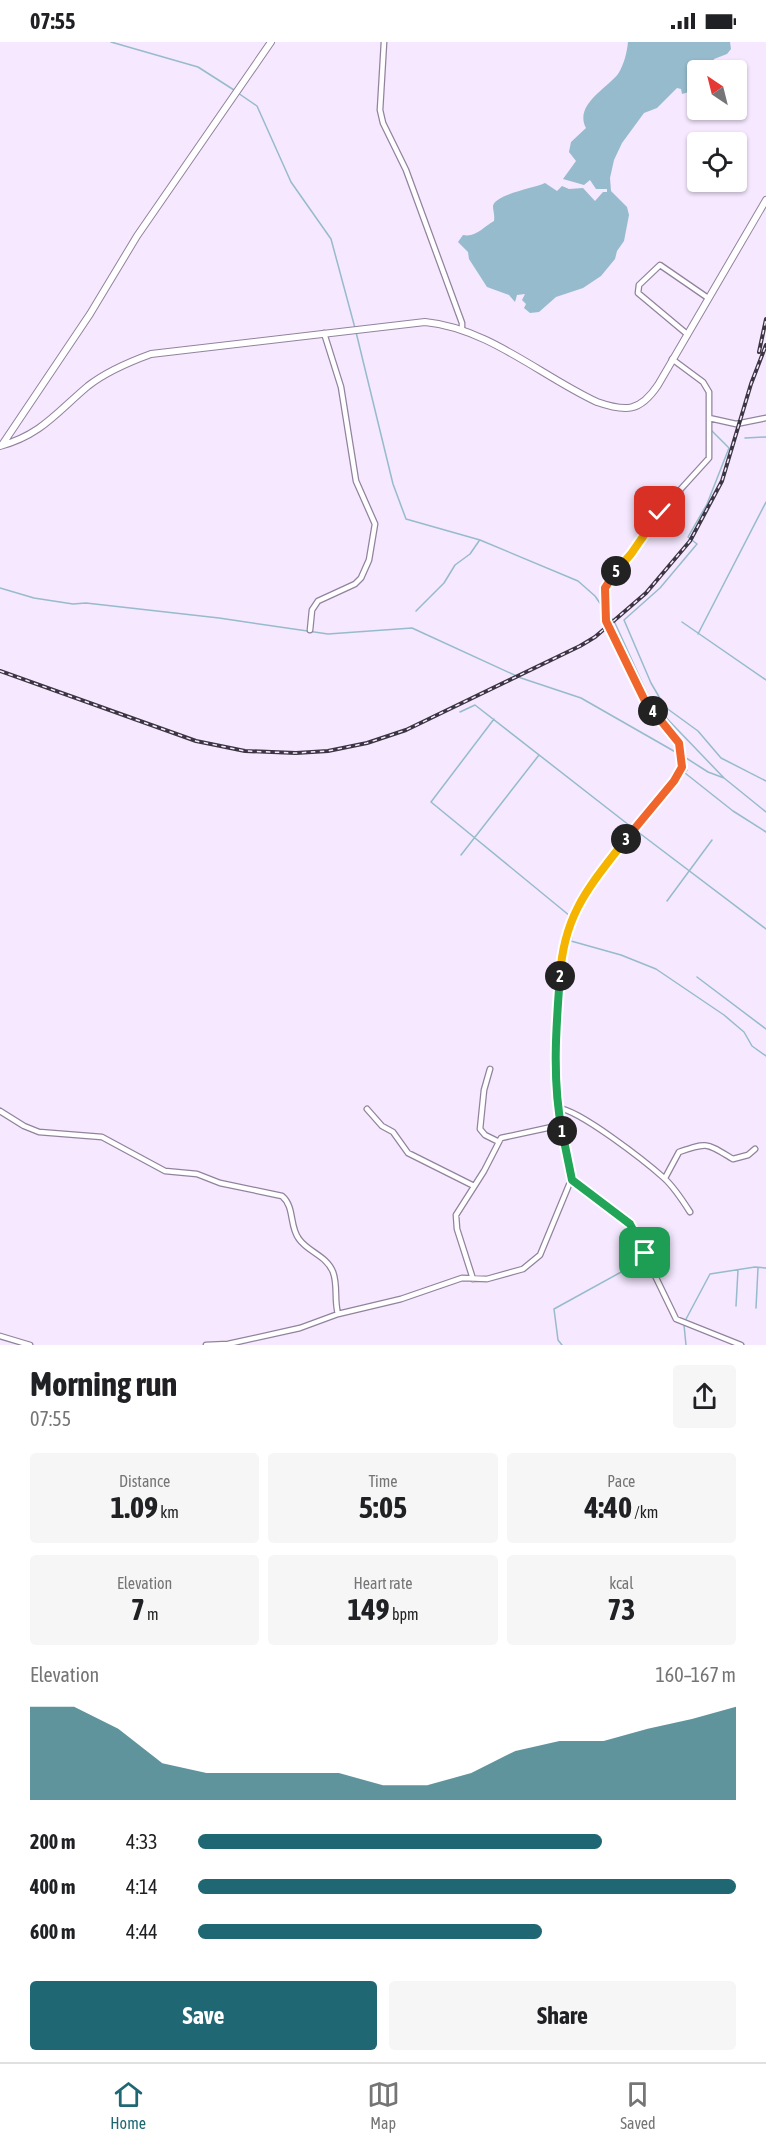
<!DOCTYPE html>
<html lang="en">
<head>
<meta charset="utf-8">
<style>
  body { margin:0; font-family:"Asap Condensed",sans-serif; background:#f6f6f6; color:#202124; height:100vh; display:flex; flex-direction:column; font-size:22px; white-space:nowrap }
  * { box-sizing:border-box; margin:0 }
  p { font-size:20px; color:#757577 }
  .icon { flex:none; width:33px; height:33px; fill:none; stroke:currentColor; stroke-width:2; stroke-linecap:round; stroke-linejoin:round }
  .map { position:relative; height:1303px; overflow:hidden }
  .drawer { display:flex; flex-direction:column; background:#fff; flex:1 }
  .drawer>* { flex:none }
  .needle { width:39px; rotate:325deg }
  .tools { position:absolute; left:687px; top:18px; display:grid; gap:12px }
  .tools a { display:grid; place-items:center; width:60px; height:60px; border-radius:6px; background:#fff; box-shadow:0 2px 4px #0004; font-size:30px }
  .pin { position:absolute; display:grid; place-items:center; width:51px; height:51px; color:#fff; margin:-26px; border-radius:12px; box-shadow:0 3px 9px #0006 }
  .km { position:absolute; width:30px; height:30px; margin:-15px; border-radius:50%; background:#222; color:#fff; font-size:16px; line-height:30px; text-align:center }
  .round { display:grid; place-items:center; flex:none; width:63px; height:63px; border-radius:6px; background:#f6f6f6 }
  .head { display:flex; align-items:center; justify-content:space-between; height:102px; padding:0 30px }
  h1 { font-size:33px; font-weight:700; line-height:45px }
  .figures { display:grid; grid-template-columns:repeat(3,1fr); gap:9px; height:102px; padding:6px 30px }
  .figures div { display:grid; align-content:center; border-radius:6px; background:#f6f6f6; text-align:center }
  .figures b { font-size:30px; font-weight:700 }
  .figures small { font-size:16px; font-weight:400 }
  .figures p { font-size:16px }
  .chart { height:168px; padding:12px 30px }
  .chart p { display:flex; justify-content:space-between }
  .chart svg { width:100%; height:108px; margin-top:6px; fill:#1e6773; opacity:.7 }
  .button { display:flex; gap:12px; margin-top:auto; padding:12px 30px }
  .button a { flex:1; height:69px; border-radius:6px; background:#1e6773; color:#fff; font-size:24px; font-weight:700; line-height:69px; text-align:center }
  .button a+a { background:#f6f6f6; color:#202124 }
  ul { padding:0 30px; list-style:none; font-size:20px }
  li { display:grid; grid-template-columns:96px 72px 1fr; align-items:center; height:45px }
  li i { height:15px; border-radius:8px; background:#1e6773 }
  .status { display:flex; justify-content:space-between; align-items:center; height:42px; padding:0 30px; background:#fff; direction:ltr }
  .status svg { height:16px; fill:currentColor }
  .tabs { display:flex; justify-content:space-around; align-items:center; height:84px; border-top:2px solid #e0e0e0; background:#fff; font-size:16px; color:#757577 }
  .tabs a { display:grid; justify-items:center; gap:3px }
  .tabs .active { color:#1e6773 }
  .map>svg:first-child { display:block }
</style>
</head>
<body>
<div class="status"><b>07:55</b><svg viewBox="0 0 49 12"><path d="M0 12V9h3v3zM5 12V6h3v6zM10 12V3h3v9zM15 12V0h3v12zM26 1h20v11H26zM47 4h2v5h-2z"/></svg></div>
<div class="map">
<svg width="766" height="1303" viewBox="0 0 766 1303">
  <rect width="100%" height="100%" fill="#f5e8ff"/>
  <path fill="#96bbcc" d="M628,0H730L731,7L727,12L714,17L710,28H698L697,43L689,50L682,52L681,47L677,46L657,66L644,71L622,101L614,118L610,136L611,149L627,165L629,173L624,199L617,209L615,217L601,234L583,246L556,255L539,270L530,271L524,266L526,262L522,258L525,252L517,253L515,260L509,253L487,245L469,217L468,210L458,200L463,193C476,196 484,184 494,179C495,173 493,169 493,164C495,152 535,146 545,141L557,149L562,144L569,147L583,146L595,159L603,150H607V147H596L590,138L584,143L563,137L576,119L569,110L571,100L586,86C574,63 606,47 618,32C624,23 627,10 628,0Z"/>
  <g fill="none" stroke-linecap="round" stroke-linejoin="round">
    <path stroke="#96bbcc" stroke-width="1.5" d="M111,0L198,25L234,48
      M238,51L257,64L291,140L331,197L355,286
      M356,290L393,442L406,477L480,498L578,539L595,554L604,567
      M712,389L729,406L707,462L688,495L697,502L660,546L624,578L651,641L665,665L698,689L721,716L766,739
      M745,396L766,395
      M0,546L34,556L73,562L86,561L219,576L328,592L412,586L521,636L581,656L679,712
      M416,569L444,541L455,523L470,512L479,499
      M607,570L615,581L651,660L724,736
      M682,580L766,638
      M698,592L766,460
      M460,670L475,663L634,787
      M494,677L431,760L570,874
      M683,714L708,730L724,736L766,770
      M685,731L733,769L766,790
      M649,774L687,728
      M638,790L766,887
      M461,813L539,713
      M602,826L632,787
      M667,859L712,798
      M583,860L622,808
      M576,875L571,899L621,913L656,927L724,973L744,990L752,1004L766,1014
      M567,881L579,853L599,829
      M697,935L766,987
      M736,1264L738,1228
      M756,1266L758,1226
      M685,1279L710,1232L755,1225L766,1226
      M684,1283L686,1303
      M562,1303L558,1298L554,1267L643,1218"/>
    <g stroke="#92839d" stroke-width="7">
      <path id="minor" d="M384,0L380,68L383,81L406,128L462,281V287
        M687,292L638,251L639,243L660,223L708,256
        M709,376L736,382L766,376
        M310,588L312,568L318,559L355,542L361,536L369,518L375,482L356,439L341,345L324,291
        M490,1027L484,1048L480,1087L485,1093L497,1099
        M558,1066C580,1068 646,1120 664,1136C674,1145 683,1159 690,1170
        M367,1067L382,1084L393,1090L408,1111L474,1144
        M0,1069L24,1084L39,1090L102,1095L165,1129L197,1132L220,1141L282,1154C295,1165 289,1184 299,1197C308,1210 327,1214 333,1230C338,1243 334,1258 338,1272
        M665,1136L679,1110C708,1100 706,1101 733,1117L748,1113L755,1107
        M571,1138L630,1182L676,1277L741,1303
        M473,1237L457,1187L456,1173L484,1129L501,1096L561,1083
        M0,1294L30,1303
        M206,1303L228,1302L300,1286L338,1272L401,1257L462,1236L487,1237L523,1227L540,1213L571,1138L557,1057L556,972L564,898L584,852L674,739L682,725L679,701L646,661L606,579L605,546L607,539L631,512L660,470L709,416V350L703,340L672,317"/>
    </g>
    <g stroke="#92839d" stroke-width="8">
      <path id="secondary" d="M2,403L90,272L137,194L271,0
        M0,404C41,393 57,370 88,344C107,329 129,320 151,312L425,280C488,286 541,334 597,360C626,370 640,370 658,343L766,158"/>
    </g>
    <use href="#minor" stroke="#fff" stroke-width="4.5"/>
    <use href="#secondary" stroke="#fff" stroke-width="6"/>
    <g stroke="#3c3542" stroke-width="4">
      <path id="rail" d="M759,310L766,277
        M0,629L196,699L245,709L296,711L328,709L367,701L406,688L580,604L595,595L646,551L690,499L722,439L751,342L766,303"/>
    </g>
    <use href="#rail" stroke="#f5e8ff" stroke-width="1.5" stroke-dasharray="4.5" stroke-linecap="butt"/>
  </g>
  <g fill="none" stroke-linecap="round" stroke-linejoin="round">
    <g stroke="#fff" stroke-width="12">
      <path id="split-1" d="M562,1089L572,1138L630,1182L645,1211"/>
    </g>
    <g stroke="#fff" stroke-width="12">
      <path id="split-2" d="M560,934C556,985 552,1039 562,1089"/>
    </g>
    <g stroke="#fff" stroke-width="12">
      <path id="split-3" d="M560,934C564,871 590,844 626,797"/>
    </g>
    <g stroke="#fff" stroke-width="12">
      <path id="split-4" d="M626,797L674,739L682,725L679,701L653,669"/>
    </g>
    <g stroke="#fff" stroke-width="12">
      <path id="split-5" d="M616,529L605,546L606,579L646,661L653,669"/>
    </g>
    <g stroke="#fff" stroke-width="12">
      <path id="split-6" d="M616,529L631,512L660,470"/>
    </g>
    <use href="#split-1" stroke="#22a559" stroke-width="8"/>
    <use href="#split-2" stroke="#22a559" stroke-width="8"/>
    <use href="#split-3" stroke="#f5b400" stroke-width="8"/>
    <use href="#split-4" stroke="#f0652b" stroke-width="8"/>
    <use href="#split-5" stroke="#f0652b" stroke-width="8"/>
    <use href="#split-6" stroke="#f5b400" stroke-width="8"/>
  </g>
</svg>
<div class="tools">
<a><svg class="needle" viewBox="-14 -14 28 28"><path d="M0-13l5 13h-10z" fill="#e53935"/><path d="M0 13l5-13h-10z" fill="#757577"/></svg></a>
<a><svg class="icon" aria-label="locate" viewBox="0 0 24 24"><circle cx="12" cy="12" r="6"/><path d="M12 2v4M12 18v4M2 12h4M18 12h4"/></svg></a>
</div>
<div class="pin" style="left:645px;top:1211px;background:#1e9e55"><svg class="icon" aria-label="arrive" viewBox="0 0 24 24"><path d="M6 21V4h12l-3 4 3 4H6"/></svg></div>
<div class="pin" style="left:660px;top:470px;background:#d93025"><svg class="icon" aria-label="check" viewBox="0 0 24 24"><path d="M5 12l5 5 9-10"/></svg></div>
<b class="km" style="left:562px;top:1089px">1</b>
<b class="km" style="left:560px;top:934px">2</b>
<b class="km" style="left:626px;top:797px">3</b>
<b class="km" style="left:653px;top:669px">4</b>
<b class="km" style="left:616px;top:529px">5</b>
</div>
<section class="drawer">
<div class="head"><div><h1>Morning run</h1><p>07:55</p></div><a class="round"><svg class="icon" aria-label="share" viewBox="0 0 24 24"><path d="M12 15V3M7 8l5-5 5 5M5 13v7h14v-7"/></svg></a></div>
<div class="figures">
<div><p>Distance</p><b>1.09<small> km</small></b></div>
<div><p>Time</p><b>5:05</b></div>
<div><p>Pace</p><b>4:40<small> /km</small></b></div>
</div>
<div class="figures">
<div><p>Elevation</p><b>7<small> m</small></b></div>
<div><p>Heart rate</p><b>149<small> bpm</small></b></div>
<div><p>kcal</p><b>73</b></div>
</div>
<div class="chart"><p><span>Elevation</span>160–167 m</p>
<svg viewBox="0 0 160 44" preserveAspectRatio="none"><path d="M0 44V6L10 6L20 15L30 29L40 33L50 33L60 33L70 33L80 38L90 38L100 33L110 24L120 20L130 20L140 15L150 11L160 6V44z"/></svg>
</div>
<ul>
<li><b>200 m</b>4:33<i style="width:75%"></i></li>
<li><b>400 m</b>4:14<i style="width:100%"></i></li>
<li><b>600 m</b>4:44<i style="width:64%"></i></li>
</ul>
<div class="button"><a>Save</a><a>Share</a></div>
</section>
<nav class="tabs">
<a class="active"><svg class="icon" aria-label="home" viewBox="0 0 24 24"><path d="M3 11l9-7 9 7M6 9v11h12V9"/></svg>Home</a>
<a><svg class="icon" aria-label="map" viewBox="0 0 24 24"><path d="M3 6l6-2 6 2 6-2v14l-6 2-6-2-6 2zM9 4v14M15 6v14"/></svg>Map</a>
<a><svg class="icon" aria-label="saved" viewBox="0 0 24 24"><path d="M7 4h10v16l-5-4-5 4z"/></svg>Saved</a>
</nav>
</body>
</html>
